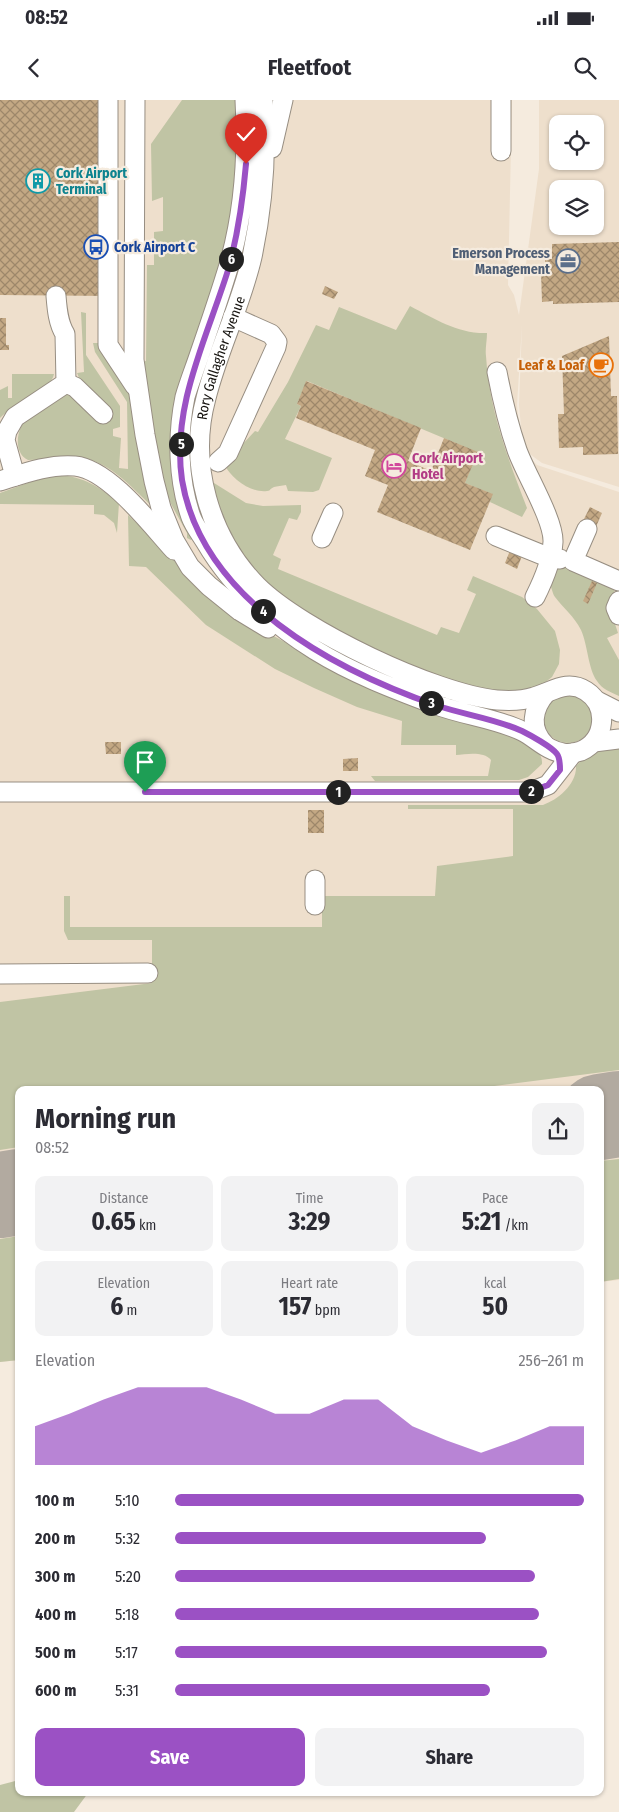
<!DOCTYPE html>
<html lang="en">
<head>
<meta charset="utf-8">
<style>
  body { margin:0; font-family:"Fira Sans Condensed",sans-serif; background:#f2f2f3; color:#2b2b33; height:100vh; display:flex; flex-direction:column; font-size:19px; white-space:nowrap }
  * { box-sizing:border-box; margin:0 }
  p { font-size:16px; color:#7c7c81 }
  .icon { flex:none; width:28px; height:28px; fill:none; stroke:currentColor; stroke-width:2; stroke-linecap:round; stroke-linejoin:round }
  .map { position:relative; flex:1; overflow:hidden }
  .side { position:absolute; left:15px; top:986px; width:589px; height:710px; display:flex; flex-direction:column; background:#fff; border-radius:10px; box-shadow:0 1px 4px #0004 }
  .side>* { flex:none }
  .buttons { position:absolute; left:549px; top:15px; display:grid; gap:10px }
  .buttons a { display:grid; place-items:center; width:55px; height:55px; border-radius:10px; background:#fff; box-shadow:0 1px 4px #0004; font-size:25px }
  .pin { position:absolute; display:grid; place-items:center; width:42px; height:42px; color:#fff; margin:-51px -21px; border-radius:50% 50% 50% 0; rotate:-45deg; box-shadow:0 0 5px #0007 }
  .pin .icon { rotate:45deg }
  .km { position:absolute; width:25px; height:25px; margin:-12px; border-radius:50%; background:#222; color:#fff; font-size:14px; line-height:25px; text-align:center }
  .round { display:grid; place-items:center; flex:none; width:52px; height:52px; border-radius:10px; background:#f2f2f3 }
  .overview { display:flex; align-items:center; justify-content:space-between; height:85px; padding:0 20px }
  h1 { font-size:28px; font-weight:700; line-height:38px }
  .metrics { display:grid; grid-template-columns:repeat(3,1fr); gap:8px; height:85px; padding:5px 20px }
  .metrics div { display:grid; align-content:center; border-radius:10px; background:#f2f2f3; text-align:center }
  .metrics b { font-size:25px; font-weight:700 }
  .metrics small { font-size:14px; font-weight:400 }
  .metrics p { font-size:14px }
  .chart { height:140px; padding:10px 20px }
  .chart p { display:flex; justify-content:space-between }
  .chart svg { width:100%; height:90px; margin-top:5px; fill:#9b51c4; opacity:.7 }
  .cta { display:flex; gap:10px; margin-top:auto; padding:10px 20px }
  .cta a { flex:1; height:58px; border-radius:10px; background:#9b51c4; color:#fff; font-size:20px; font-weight:700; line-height:58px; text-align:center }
  .cta a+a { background:#f2f2f3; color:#2b2b33 }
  ul { padding:0 20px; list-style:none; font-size:16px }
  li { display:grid; grid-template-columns:80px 60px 1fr; align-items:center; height:38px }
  li i { height:12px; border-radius:6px; background:#9b51c4 }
  .status { display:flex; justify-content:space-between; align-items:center; height:35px; padding:0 25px; background:#fff; direction:ltr }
  .status svg { height:14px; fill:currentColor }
  header { display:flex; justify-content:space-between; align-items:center; height:65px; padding:0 20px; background:#fff; font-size:22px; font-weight:700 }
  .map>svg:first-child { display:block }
</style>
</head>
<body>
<div class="status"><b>08:52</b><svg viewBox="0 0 49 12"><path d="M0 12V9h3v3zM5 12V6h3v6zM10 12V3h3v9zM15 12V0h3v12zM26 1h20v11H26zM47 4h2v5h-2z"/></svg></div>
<header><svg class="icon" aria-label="back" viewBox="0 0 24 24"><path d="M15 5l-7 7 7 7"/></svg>Fleetfoot<svg class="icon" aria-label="search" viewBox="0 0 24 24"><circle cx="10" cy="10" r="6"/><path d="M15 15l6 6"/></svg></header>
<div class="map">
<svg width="619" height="1712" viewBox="0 0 619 1712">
  <defs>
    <pattern id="building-cross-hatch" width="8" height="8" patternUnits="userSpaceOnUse" patternTransform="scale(1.25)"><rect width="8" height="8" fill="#c3a884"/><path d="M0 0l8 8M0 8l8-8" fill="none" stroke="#9d876a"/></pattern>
  </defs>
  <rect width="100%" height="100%" fill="#f5ebde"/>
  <path fill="#eedfcc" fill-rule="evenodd" d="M0,0H512L508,185L514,195L519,215L539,69V0H619V387L542,363L523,349L519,305L522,225L517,305L521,348L537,365L619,392V1180L600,1182V990H19V1260L0,1262ZM558,24H595V61H558ZM558,89H595V126H558Z"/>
  <path fill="#c0c4a4" d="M182,0H238L240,42L230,133L185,273L193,438L191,440L187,438V433L171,404L159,373L141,262L146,261L147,165H154V132L163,131V97L152,101L151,44Z
    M410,206C435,219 458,234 487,233C487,241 485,249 486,256C489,309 508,359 527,408L522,417L490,402L492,394L465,383L477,352L307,281L297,304L301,306L285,339L332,358L319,390L313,392L288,391L286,385C282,386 277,386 274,387C268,390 272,390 267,391C250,393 231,378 224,364L255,331L258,332L288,282L316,225L329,230L339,207L396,230Z
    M81,212L86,213V255L120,306V327L113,329V336L121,338L119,368L128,369L127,302L95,252L93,243H99L132,294L154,408C129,386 107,356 70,357C56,357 42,360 28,360C12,352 17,327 28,316C37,309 59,296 69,294L80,280L77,273L84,272Z
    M12,274H54C51,291 13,304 0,318V290L8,286V298H12Z
    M58,375C85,377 98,386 119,403L117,433L114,423L104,415L94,414V405L0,404V393L44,377Z
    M214,383L246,403L263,406L301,405V412L297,420L289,418L273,455L281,459L278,469L437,535L441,527L459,533L476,494L467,490L473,476L522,497L537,509L555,531L560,550L559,564L552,577L538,588L512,592L467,587L380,555L290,502L258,476L223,425L213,391Z
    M128,415L176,459L253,525L296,548L525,642C533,648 543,652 542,664L528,677L519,680L375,681L371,676H488L491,660C484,651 467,654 456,655V645H401L402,621L357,607L314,588L275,569L206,525L146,467L129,466Z
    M565,466L614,488L615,498L612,515L618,533L607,538L619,560V596C610,592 602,589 597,581C588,569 588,546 581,530C574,516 564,509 555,497C552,493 552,487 549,483L557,468Z
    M544 619a24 24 0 1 1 48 0a24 24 0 1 1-48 0Z
    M619,647V970L463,990H19V1047L0,1050V902L152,883V840H68L64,831V796H70V827H322V796H435L437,766L513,756V709H408V705H543C558,700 577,684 576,666C587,653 603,650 619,647Z
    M619,1059V1179L600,1182V1061Z
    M19,1136V1260L0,1262V1139Z
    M19,1680V1692L88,1693L74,1712H0V1685Z"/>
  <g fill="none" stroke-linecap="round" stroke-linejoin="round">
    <path stroke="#b2aaa0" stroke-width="35" d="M0,1090L19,1092"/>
    <path stroke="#b2aaa0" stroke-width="86" d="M600,1017L619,1014
      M0,1095L19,1092"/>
  </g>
  <path fill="url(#building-cross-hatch)" d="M0,0H111L110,196L0,195Z
    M619,142V202L553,204V201L542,202L541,172H545V159H552V144Z
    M325,186L338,192L334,199L322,194Z
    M0,218H6V245H9V250H0Z
    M609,236L611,296H617L618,354L583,355V347L559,348L558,314H564L562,256Z
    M306,281L421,328L408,361L431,371L444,338L478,352L465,383L493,394L470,450L377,412L388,385L365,376L375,350L296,318L301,306L297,304Z
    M590,407L602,413L595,429L582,423Z
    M511,448L523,453L517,469L505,463Z
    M592,481L597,483L588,504L583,501Z
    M105,642H121V654H106Z
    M358,658V671H343V659Z
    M308,710H324V733H308Z"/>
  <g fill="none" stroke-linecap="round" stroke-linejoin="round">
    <g stroke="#978e82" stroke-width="21">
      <g id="minor">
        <path d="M108,0V245L135,286"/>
        <path d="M135,0L134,260L145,335L154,381L161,408L174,440L190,467L209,486L240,511L268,528"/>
        <path id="s1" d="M245,0C248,55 244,112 229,165C220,195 210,224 200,253C195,268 189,283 185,297C177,336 178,380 191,417C194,425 200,433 205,441C232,487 270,522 315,550C352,573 394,589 434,604C462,615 495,618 522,631C536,638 547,651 563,653C568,654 575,653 581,651C606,640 609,606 586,591C567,579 552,592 534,597C522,601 510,601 497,600C435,594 301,530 257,486C209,437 188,364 206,298C218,250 241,205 252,157C263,105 267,53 263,0"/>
        <path d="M501,0V51"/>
        <path d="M272,48L283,0"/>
        <path d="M497,272C502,298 508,324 517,350C525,373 554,420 553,442C552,460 543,481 535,497"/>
        <path d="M66,283L75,287L103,314"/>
        <path d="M218,362L228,353L276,247L277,242L271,234L233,217"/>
        <path d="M15,376L5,340L7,331L15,317L66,283L65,234C58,223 57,208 56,196"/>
        <path d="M0,381C25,373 49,364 75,366C109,369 152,426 174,450"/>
        <path d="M587,429L573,461L619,481"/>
        <path d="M496,436L550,458L560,459"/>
        <path d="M322,438L333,413"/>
        <path d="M619,501L616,508L619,515"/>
        <path d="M597,601L619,612"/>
        <path d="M594,642L619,639"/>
        <path d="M545,645C529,629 532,609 546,593"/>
        <path d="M0,692H530L548,685L573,653"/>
        <path d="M315,805V780"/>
        <path d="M0,874L148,873"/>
      </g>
    </g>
    <use href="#minor" stroke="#fff" stroke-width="19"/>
  </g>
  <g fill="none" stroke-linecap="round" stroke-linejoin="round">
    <g stroke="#fff" stroke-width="10">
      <path id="route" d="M145,692H530L548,685L560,670C560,664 560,658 557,654C552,647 530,635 522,631C496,619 466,615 438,606C334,570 202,500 182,380C171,305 208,236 229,167C238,133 243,99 246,64"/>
    </g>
    <use href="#route" stroke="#9b51c4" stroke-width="6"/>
  </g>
  <defs>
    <g id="building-ring" transform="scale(1.25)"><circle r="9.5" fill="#f5ebde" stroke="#0f9aa8" stroke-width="1.5"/><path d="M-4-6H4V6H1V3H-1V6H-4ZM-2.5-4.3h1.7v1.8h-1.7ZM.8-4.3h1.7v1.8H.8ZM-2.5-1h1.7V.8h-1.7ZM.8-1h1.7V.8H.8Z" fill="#0f9aa8"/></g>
    <g id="bus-ring" transform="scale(1.25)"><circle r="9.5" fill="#f5ebde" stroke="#1a4fb4" stroke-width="1.5"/><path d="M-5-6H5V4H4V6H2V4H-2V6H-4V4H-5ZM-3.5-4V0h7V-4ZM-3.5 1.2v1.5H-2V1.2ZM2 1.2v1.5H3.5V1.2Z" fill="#1a4fb4"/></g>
    <g id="office-ring" transform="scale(1.25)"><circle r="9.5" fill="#f5ebde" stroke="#5c6f8a" stroke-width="1.5"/><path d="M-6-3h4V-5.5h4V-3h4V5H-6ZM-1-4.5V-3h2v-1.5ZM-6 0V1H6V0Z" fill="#5c6f8a"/></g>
    <g id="cafe-ring" transform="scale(1.25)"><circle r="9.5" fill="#f5ebde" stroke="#e8710a" stroke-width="1.5"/><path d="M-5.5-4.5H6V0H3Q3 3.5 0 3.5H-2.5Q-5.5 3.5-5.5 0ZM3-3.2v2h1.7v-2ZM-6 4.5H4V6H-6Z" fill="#e8710a"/></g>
    <g id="hotel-ring" transform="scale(1.25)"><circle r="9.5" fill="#f5ebde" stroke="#d1479c" stroke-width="1.5"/><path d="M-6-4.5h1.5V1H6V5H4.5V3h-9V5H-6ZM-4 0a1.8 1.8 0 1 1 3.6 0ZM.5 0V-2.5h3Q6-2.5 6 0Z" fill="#d1479c"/></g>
  </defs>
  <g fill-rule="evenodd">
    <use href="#building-ring" x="38" y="81"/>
    <use href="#bus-ring" x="96" y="147"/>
    <use href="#office-ring" x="568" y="161"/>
    <use href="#cafe-ring" x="601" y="265"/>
    <use href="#hotel-ring" x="394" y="366"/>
  </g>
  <g text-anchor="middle" stroke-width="4.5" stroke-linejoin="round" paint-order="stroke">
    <g font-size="14" font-weight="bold" fill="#0d838f" stroke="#f5ebde" text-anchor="start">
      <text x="56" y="78">Cork Airport<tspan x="56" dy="16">Terminal</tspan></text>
    </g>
    <g font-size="14" font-weight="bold" fill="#164399" stroke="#f5ebde" text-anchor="start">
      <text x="114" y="152">Cork Airport C</text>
    </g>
    <g font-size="14" font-weight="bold" fill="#4e5e75" stroke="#f5ebde" text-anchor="end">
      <text x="550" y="158">Emerson Process<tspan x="550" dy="16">Management</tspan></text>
    </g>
    <g font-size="14" fill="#15120e" stroke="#f5ebde">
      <text dy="5" stroke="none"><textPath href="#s1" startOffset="1580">Rory Gallagher Avenue</textPath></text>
    </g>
    <g font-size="14" font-weight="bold" fill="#c56008" stroke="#f5ebde" text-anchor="end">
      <text x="584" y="270">Leaf &amp; Loaf</text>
    </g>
    <g font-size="14" font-weight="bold" fill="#b23c85" stroke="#f5ebde" text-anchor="start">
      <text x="412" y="363">Cork Airport<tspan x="412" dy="16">Hotel</tspan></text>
    </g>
  </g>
</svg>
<div class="buttons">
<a><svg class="icon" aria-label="locate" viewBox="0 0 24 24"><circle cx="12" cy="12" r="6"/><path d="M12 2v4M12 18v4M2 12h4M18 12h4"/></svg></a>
<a><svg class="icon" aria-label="layers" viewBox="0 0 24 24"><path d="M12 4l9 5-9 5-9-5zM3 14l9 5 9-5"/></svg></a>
</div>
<div class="pin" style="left:145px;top:692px;background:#1e9e55"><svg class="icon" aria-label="arrive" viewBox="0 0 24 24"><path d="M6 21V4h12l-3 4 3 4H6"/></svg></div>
<div class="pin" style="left:246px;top:64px;background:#d93025"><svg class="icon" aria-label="check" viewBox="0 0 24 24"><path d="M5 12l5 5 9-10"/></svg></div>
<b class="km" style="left:338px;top:692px">1</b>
<b class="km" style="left:531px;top:691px">2</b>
<b class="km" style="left:431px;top:603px">3</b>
<b class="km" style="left:263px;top:511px">4</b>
<b class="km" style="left:181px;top:344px">5</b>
<b class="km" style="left:231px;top:159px">6</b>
<section class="side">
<div class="overview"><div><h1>Morning run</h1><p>08:52</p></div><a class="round"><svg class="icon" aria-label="share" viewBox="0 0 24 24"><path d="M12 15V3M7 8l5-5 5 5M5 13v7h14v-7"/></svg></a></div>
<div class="metrics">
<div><p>Distance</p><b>0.65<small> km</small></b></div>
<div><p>Time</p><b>3:29</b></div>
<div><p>Pace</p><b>5:21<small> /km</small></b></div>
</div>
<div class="metrics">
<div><p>Elevation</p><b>6<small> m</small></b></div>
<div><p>Heart rate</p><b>157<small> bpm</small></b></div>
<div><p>kcal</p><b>50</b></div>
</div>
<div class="chart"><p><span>Elevation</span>256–261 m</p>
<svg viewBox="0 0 160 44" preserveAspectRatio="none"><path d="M0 44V25L10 19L20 12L30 6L40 6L50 6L60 12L70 19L80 19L90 12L100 12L110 25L120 32L130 38L140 32L150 25L160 25V44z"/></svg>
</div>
<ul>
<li><b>100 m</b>5:10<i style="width:100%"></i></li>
<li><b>200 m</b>5:32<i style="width:76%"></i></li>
<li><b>300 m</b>5:20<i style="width:88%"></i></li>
<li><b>400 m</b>5:18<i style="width:89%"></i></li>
<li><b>500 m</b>5:17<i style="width:91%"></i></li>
<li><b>600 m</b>5:31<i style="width:77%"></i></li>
</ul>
<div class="cta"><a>Save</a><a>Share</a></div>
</section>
</div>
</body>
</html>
